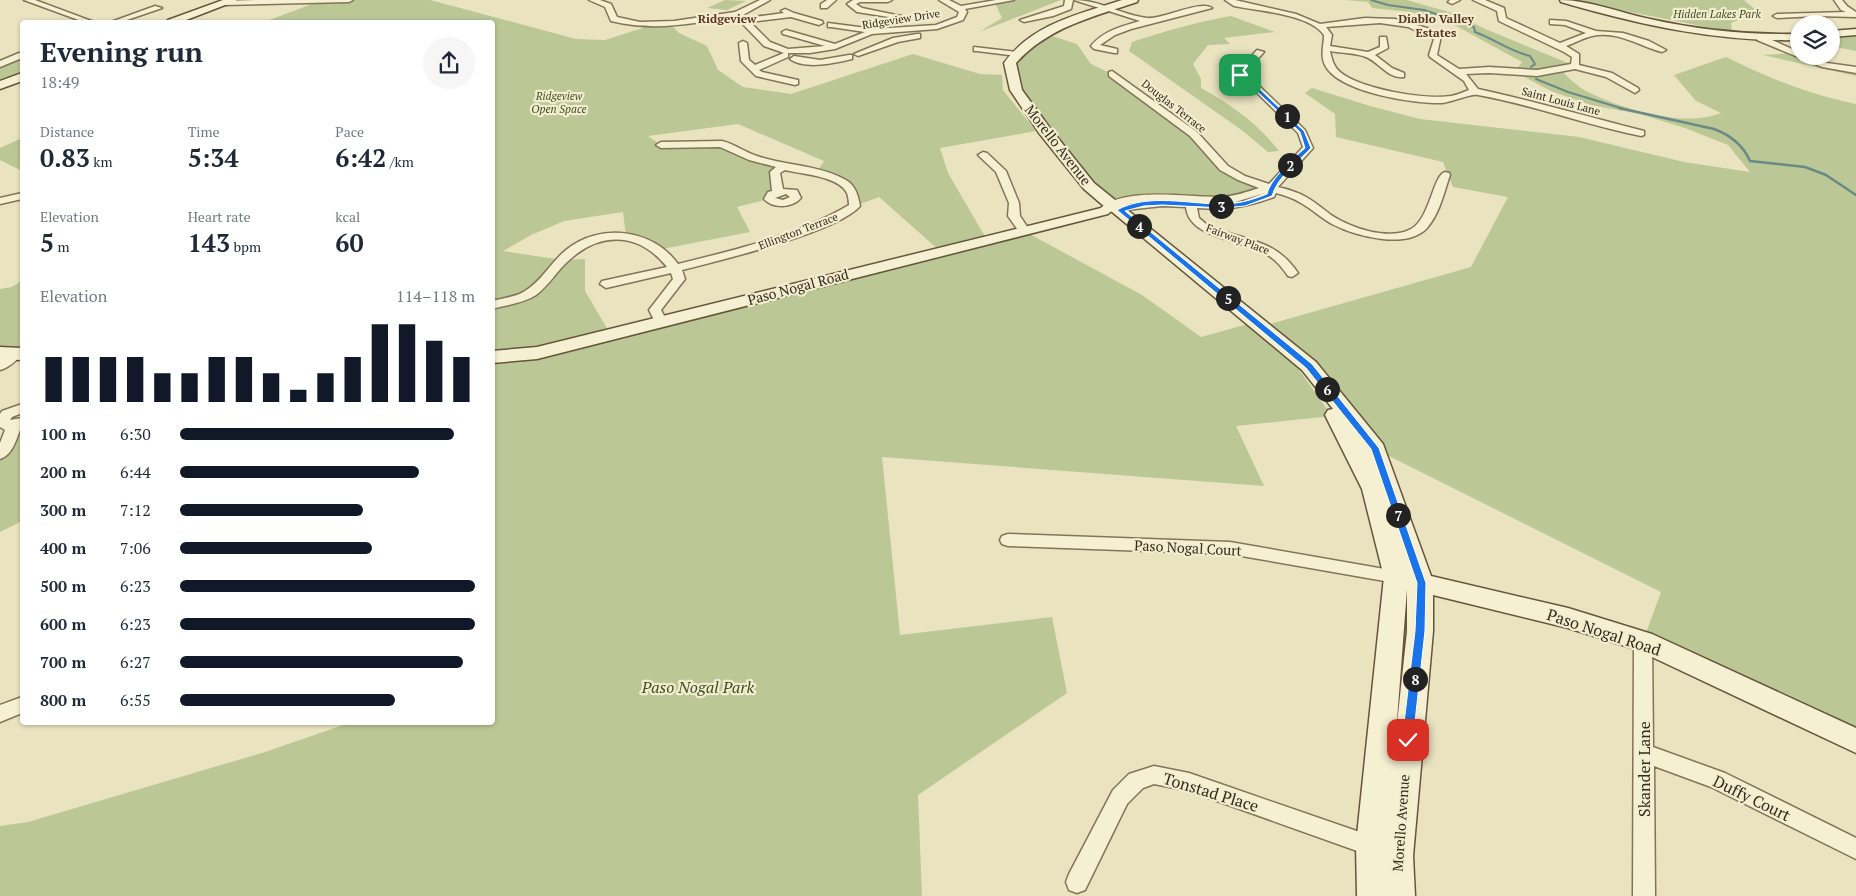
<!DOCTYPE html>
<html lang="en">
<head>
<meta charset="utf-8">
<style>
  body { margin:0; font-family:"PT Serif",serif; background:#f6f6f7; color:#1f2937; height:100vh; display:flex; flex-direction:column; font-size:19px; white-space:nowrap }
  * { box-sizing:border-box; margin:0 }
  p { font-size:16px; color:#747a83 }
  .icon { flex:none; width:28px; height:28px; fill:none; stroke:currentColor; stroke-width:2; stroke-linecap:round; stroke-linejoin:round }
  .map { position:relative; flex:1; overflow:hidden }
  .drawer { position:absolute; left:20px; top:20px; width:475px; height:705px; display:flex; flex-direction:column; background:#fff; border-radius:5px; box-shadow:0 1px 4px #0004 }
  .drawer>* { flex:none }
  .fabs { position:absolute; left:1790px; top:15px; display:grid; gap:10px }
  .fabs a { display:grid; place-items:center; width:50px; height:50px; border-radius:50%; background:#fff; box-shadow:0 1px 4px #0004; font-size:25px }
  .pin { position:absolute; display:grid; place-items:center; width:42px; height:42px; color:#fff; margin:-21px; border-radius:10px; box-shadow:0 2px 8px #0006 }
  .km { position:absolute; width:25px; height:25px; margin:-12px; border-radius:50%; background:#222; color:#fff; font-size:14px; line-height:25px; text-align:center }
  .round { display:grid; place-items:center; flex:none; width:52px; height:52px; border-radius:26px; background:#f6f6f7 }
  .headline { display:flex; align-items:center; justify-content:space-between; height:85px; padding:0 20px }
  h1 { font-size:28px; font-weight:700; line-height:38px }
  .stats { display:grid; grid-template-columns:repeat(3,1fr); gap:8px; height:85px; padding:5px 20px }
  .stats div { display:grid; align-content:center }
  .stats b { font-size:25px; font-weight:700 }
  .stats small { font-size:14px; font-weight:400 }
  .stats p { font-size:14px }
  .chart { height:140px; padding:10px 20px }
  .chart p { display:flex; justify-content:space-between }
  .chart svg { width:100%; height:90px; margin-top:5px; stroke:#111827; stroke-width:6 }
  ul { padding:0 20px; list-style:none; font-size:16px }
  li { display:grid; grid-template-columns:80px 60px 1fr; align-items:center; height:38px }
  li i { height:12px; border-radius:6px; background:#111827 }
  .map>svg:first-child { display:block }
</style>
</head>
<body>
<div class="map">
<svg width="1856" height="896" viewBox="0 0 1856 896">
  <rect width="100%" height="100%" fill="#eae3c0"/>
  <path fill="#bbc795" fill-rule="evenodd" d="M355,0H430L576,39L605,40L649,26L671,25L679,33L707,46L718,70L743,87L791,94L913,54L980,74L1002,75L1003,90L1036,131L940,148L948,173L987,240L1024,231L1142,295L1201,337L1248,324L1297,367L1332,416L1236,426L1264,486L882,457L900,635L1052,617L1067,693L918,795L922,896H0V826L28,822L265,752L349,723L492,722V22H264L320,1ZM738,124L824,161L817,172L844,183L855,206L879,197L940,251L611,335L585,291V259L562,260L503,251L531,235L564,221L623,212L626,236L657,250L750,232L737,207L769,199L777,187L775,172L784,166L722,144L661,145L648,136Z
    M725,0L746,1L727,10L707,8Z
    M989,0H1061L979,32L1002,18L995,3Z
    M1345,0H1407L1456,14L1485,29L1575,66L1560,69C1568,78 1579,88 1590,93C1625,110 1684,128 1721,113L1696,101L1674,75L1726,57C1768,78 1809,94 1856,104V741L1643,641L1661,592L1375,449L1263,326L1471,267L1508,197L1453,187L1443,162L1336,137L1335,114L1305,93L1312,88L1370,106L1420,119L1579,137L1684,162L1750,172L1728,145L1685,128L1640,114L1591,105L1551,91L1515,72L1522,62L1447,21L1410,12L1372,8L1368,2Z
    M1578,0H1744L1758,12L1731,23L1732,32L1615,9Z
    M1231,16L1275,32L1224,38L1230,44L1208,45L1193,64L1201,79V88C1232,105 1258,124 1279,151L1268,152L1243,131L1129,51L1132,42C1165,31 1197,22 1231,16Z
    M1856,32V51L1831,46V34Z
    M1043,33L1077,44L1091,64L1112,74L1197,137L1224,168L1271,188L1242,198H1164L1112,204L1016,90L1010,63Z
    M1794,53L1815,62L1856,70V76L1763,55Z
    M22,55V74L0,82V64Z
    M22,138V171L0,160V148Z
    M22,280V354L16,353L0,366V289L12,287Z
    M22,423V521L0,532V454L14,426Z"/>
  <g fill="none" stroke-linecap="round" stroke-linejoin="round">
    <path stroke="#6a8a86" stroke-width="2" d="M1371,0L1388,5L1424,10L1474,27L1475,32C1494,39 1510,51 1530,56L1535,64L1531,67
      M1536,79L1568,92L1624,109"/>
    <path stroke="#6a8a86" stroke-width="2.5" d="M1619,108L1714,129C1730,135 1743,145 1750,161L1805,167L1826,175L1856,195"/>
    <g stroke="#827459" stroke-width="3">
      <path id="street" d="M24,0H35L94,22H84Z
        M257,0H353L349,2L224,5L220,3L224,1Z
        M589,0H600L611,4L617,17L640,22L674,21L735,12L760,0H770L743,15L746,18L784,13L781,11L785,9L794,13L822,21L823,23L819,25L791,17L750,22L770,42L788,49L825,46L783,34L782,32L786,30L835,44L865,32L831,27H828V23L874,29L936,25L957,17L959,12L939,0H949L961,6L996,0H1014L965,9L967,12L963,20L937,29L872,34L835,49L810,53H788V57L759,70L762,72L798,80V84L795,85L756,76L741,61L739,43L743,41L747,43L749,60L755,65L784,53L764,46L736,17C691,23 657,32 611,21L605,7Z
        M827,0H836L827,8H821V4Z
        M853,0H892L888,2H860L856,4L862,8L906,17L902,19L857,12L847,4Z
        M1065,0H1073L1071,9L1053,16L1024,22L1020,20L1064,6Z
        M1074,0C1100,0 1122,15 1147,18C1162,20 1199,0 1212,8L1131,29L1115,35L1100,45L1117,49V53H1114L1094,49L1091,46C1103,31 1122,26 1140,21Z
        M1225,0H1235L1296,14L1320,24L1365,18L1395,19L1427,28L1441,36L1437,55L1459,69L1489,67L1537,70L1571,64L1572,57L1564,52L1499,21L1497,11L1473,0H1485L1504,8L1506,18L1560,43L1586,33L1565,25L1550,24V20L1566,21L1596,31L1623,33L1649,41L1666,50L1662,52C1639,46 1617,30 1592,36C1583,38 1575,43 1566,46L1579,54V65L1612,73L1638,88L1639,90L1635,93L1606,77L1575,69L1537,76L1489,73L1466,74L1478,89C1534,101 1589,117 1644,131V135L1641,136C1586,125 1534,105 1478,95C1472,93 1452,102 1442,103C1414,104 1338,92 1325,65C1320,55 1324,46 1324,35C1310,14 1258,11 1234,6ZM1380,23L1408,27L1434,39L1429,55L1430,57L1464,81L1469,90C1463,92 1457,95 1451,96C1425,100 1360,89 1340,72C1333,66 1332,59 1330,51C1341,53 1356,53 1366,57C1379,62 1388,79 1404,77V73L1392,68L1375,55L1388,48L1386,37H1380V47L1368,52L1330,46L1332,35L1326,27Z
        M1450,0H1460L1452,4L1448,2Z
        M1834,0H1842L1847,6L1856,12V17L1816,16L1777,18L1773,16L1777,14L1846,12L1841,10Z
        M155,6L162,8L121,22H111Z
        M917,34H920V38L898,42L858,56L854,54L893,38Z
        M1757,36H1763L1799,52V56H1809L1827,63L1856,67V73L1822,67L1757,40Z
        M974,47L1017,52L1021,54L1017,56L977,51H974Z
        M1257,50L1264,52L1255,62L1252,79L1305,130L1313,148L1278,187C1287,189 1297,192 1306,197C1315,202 1323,209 1331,215C1351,228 1388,241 1411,229C1430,219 1433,175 1445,172L1449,173L1450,175C1444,192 1440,213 1427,228C1407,250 1355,236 1332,224C1321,218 1312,209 1301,203C1293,198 1284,195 1276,193L1274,197C1244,208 1228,210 1197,208L1199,218L1206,224C1242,242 1273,236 1298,273L1292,277L1288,276C1282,267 1275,259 1266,254C1243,240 1189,239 1186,207L1162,206L1099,213L1098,211C1121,185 1190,198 1222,197C1235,196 1247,192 1259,188L1238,180L1220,170L1190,136L1109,76V72L1112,71L1197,132L1228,166L1245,176L1269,184L1303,147L1298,133L1255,91L1235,86L1229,78L1231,74L1245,73L1247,61ZM1238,78H1244L1247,84L1241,82ZM1265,193L1243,201L1235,202ZM1145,201H1150L1124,205Z
        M19,53H22V58L0,67V61Z
        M849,55H852V59C835,63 805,70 790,59L794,56L820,60Z
        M722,141C734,144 745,152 757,156C786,166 819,165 846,180C856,186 858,196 860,206C838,232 718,261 682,270L685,279L661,310L667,321L666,324H656L649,310L673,279L671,273L606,288L600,284L602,281L667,267C637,230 597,232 565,264C555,274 548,286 536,295C524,303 506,305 492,309V301C503,298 516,297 525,291C542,281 551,262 566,250C599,223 652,228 678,264C735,250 798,235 849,205C849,201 848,196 847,193C839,176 801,174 785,170L780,173L783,189L797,190L801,198C792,208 773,209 764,199L768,192L772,191L770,172L776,167L749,160L720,147L661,148L656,145L661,142ZM786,194L790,197L783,200L775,198Z
        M983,152L987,153L1006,171L1019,203L1020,216L1030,231L1028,233H1020L1008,216L1009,203L996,172L978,155Z
        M22,193V199L0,204V198Z
        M16,349L22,353C18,360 8,368 0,370V359L11,350Z
        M22,404V413L12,417L10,420L22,418V428H21C16,439 13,455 0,459V443L5,430L0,427V414L2,411Z
        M1008,534L1230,542L1396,571L1402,572L1405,577L1402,582L1396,583L1230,554L1008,546L1002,544L1000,540L1002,536Z
        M1643,634L1649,636L1652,641L1653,747L1725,773L1856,838V859L1711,787L1654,766L1655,896H1633L1634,641L1637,636Z
        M22,697V713L0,722V705Z
        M1154,766L1189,773L1374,837L1382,840L1385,847L1382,854L1374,857L1189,791L1154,784L1143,788L1127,804L1085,890L1077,893L1069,890L1066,882L1069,874L1113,790L1129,774Z"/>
    </g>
    <g stroke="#64553c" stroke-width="3">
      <path id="secondary" d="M223,0H238L181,22H167L168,20Z
        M1122,0H1138L1137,2C1093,17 1048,27 1016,63L1022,90L1049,127L1094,183L1316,362L1383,444L1431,576L1568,608L1652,634L1856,728V753L1635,649L1568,628L1433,595V631L1413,856L1415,896H1357L1356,845L1384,577L1362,489L1325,415L1328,410L1333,409L1302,370L1111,211L1108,214L537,359L492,363V351L537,347L1105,207L1084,189L1039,133L1010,90L1004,63C1032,24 1079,14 1122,0ZM1407,589V631L1396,733Z
        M1560,0C1590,0 1620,13 1650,19C1699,30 1748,35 1799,34V40C1717,42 1640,25 1561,2Z
        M1856,29V35L1831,37V31Z
        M22,73V81L0,89V81Z
        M0,347L22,348V360L0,359Z"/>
    </g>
    <use href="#street" fill="#f6f0d2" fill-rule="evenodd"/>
    <use href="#secondary" fill="#f6f0d2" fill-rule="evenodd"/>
  </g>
  <path fill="#1a73e8" stroke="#fff" d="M1238,74H1250V80L1304,131L1311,148C1297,163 1278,176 1272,196L1245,206L1223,208L1162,205L1144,206L1125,211L1312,364L1379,448L1426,583L1425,631L1413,740L1408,745L1402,740L1415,631L1417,583L1371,449L1306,368L1117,210C1147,193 1189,204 1222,204C1238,204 1252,200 1267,194C1270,179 1294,158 1305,148L1300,132L1246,81V76H1238Z"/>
  <g text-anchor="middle" stroke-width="4.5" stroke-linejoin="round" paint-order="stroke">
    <g font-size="11" font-style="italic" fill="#3e4e24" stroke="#f3edcf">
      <text x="1717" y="18">Hidden Lakes Park</text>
      <text x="559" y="100">Ridgeview<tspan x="559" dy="13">Open Space</tspan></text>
    </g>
    <g font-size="11" fill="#332a1c" stroke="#f3edcf">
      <text transform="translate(901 19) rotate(-9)" y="4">Ridgeview Drive</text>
      <text transform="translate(1561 101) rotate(15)" y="4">Saint Louis Lane</text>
      <text transform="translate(1174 106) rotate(38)" y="4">Douglas Terrace</text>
      <text transform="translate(798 231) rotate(-21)" y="4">Ellington Terrace</text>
      <text transform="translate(1238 239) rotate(21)" y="4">Fairway Place</text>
    </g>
    <g font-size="12" font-weight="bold" fill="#5c331f" stroke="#f3edcf">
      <text x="727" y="23">Ridgeview</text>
      <text x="1436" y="23">Diablo Valley<tspan x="1436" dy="14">Estates</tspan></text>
    </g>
    <g font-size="14" fill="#332a1c" stroke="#f3edcf">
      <text transform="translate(1058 145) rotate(52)" y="5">Morello Avenue</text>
      <text transform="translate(798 287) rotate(-15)" y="5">Paso Nogal Road</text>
      <text transform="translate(1188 548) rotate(3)" y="5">Paso Nogal Court</text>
      <text transform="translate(1401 823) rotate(-86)" y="5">Morello Avenue</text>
    </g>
    <g font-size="16" fill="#332a1c" stroke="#f3edcf">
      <text transform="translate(1604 632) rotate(18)" y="6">Paso Nogal Road</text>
      <text transform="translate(1644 769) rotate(-90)" y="6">Skander Lane</text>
      <text transform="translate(1211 792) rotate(17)" y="6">Tonstad Place</text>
      <text transform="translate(1752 798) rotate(26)" y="6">Duffy Court</text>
    </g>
    <g font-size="16" font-style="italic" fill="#3e4e24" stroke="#f3edcf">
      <text x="698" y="693">Paso Nogal Park</text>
    </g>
  </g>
</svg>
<div class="fabs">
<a><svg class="icon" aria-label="layers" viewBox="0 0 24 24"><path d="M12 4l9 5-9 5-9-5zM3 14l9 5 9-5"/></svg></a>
</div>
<div class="pin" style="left:1240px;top:75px;background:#1e9e55"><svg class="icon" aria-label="arrive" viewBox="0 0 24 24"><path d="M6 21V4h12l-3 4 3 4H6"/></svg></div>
<div class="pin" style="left:1408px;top:740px;background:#d93025"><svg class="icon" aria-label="check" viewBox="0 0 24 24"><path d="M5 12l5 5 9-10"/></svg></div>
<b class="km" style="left:1287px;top:116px">1</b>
<b class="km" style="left:1290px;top:165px">2</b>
<b class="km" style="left:1221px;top:206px">3</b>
<b class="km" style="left:1139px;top:226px">4</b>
<b class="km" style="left:1228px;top:298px">5</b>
<b class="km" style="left:1327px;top:389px">6</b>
<b class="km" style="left:1398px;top:515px">7</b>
<b class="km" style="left:1415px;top:679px">8</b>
<section class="drawer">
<div class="headline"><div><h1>Evening run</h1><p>18:49</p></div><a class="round"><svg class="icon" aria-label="share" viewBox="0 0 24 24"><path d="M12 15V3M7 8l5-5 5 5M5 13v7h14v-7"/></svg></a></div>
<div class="stats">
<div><p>Distance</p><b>0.83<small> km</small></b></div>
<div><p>Time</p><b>5:34</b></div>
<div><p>Pace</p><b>6:42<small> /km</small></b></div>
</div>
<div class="stats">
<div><p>Elevation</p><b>5<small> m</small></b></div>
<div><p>Heart rate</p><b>143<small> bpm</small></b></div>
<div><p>kcal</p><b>60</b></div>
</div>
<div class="chart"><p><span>Elevation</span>114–118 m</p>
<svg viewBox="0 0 160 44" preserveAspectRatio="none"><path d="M5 44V22M15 44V22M25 44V22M35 44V22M45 44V30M55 44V30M65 44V22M75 44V22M85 44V30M95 44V38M105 44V30M115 44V22M125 44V6M135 44V6M145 44V14M155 44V22"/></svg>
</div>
<ul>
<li><b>100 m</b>6:30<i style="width:93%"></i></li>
<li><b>200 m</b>6:44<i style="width:81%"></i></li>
<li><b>300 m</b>7:12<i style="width:62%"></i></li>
<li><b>400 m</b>7:06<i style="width:65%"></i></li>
<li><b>500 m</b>6:23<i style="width:100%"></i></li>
<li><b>600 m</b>6:23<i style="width:100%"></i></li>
<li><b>700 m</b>6:27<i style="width:96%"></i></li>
<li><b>800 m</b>6:55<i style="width:73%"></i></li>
</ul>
</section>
</div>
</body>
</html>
